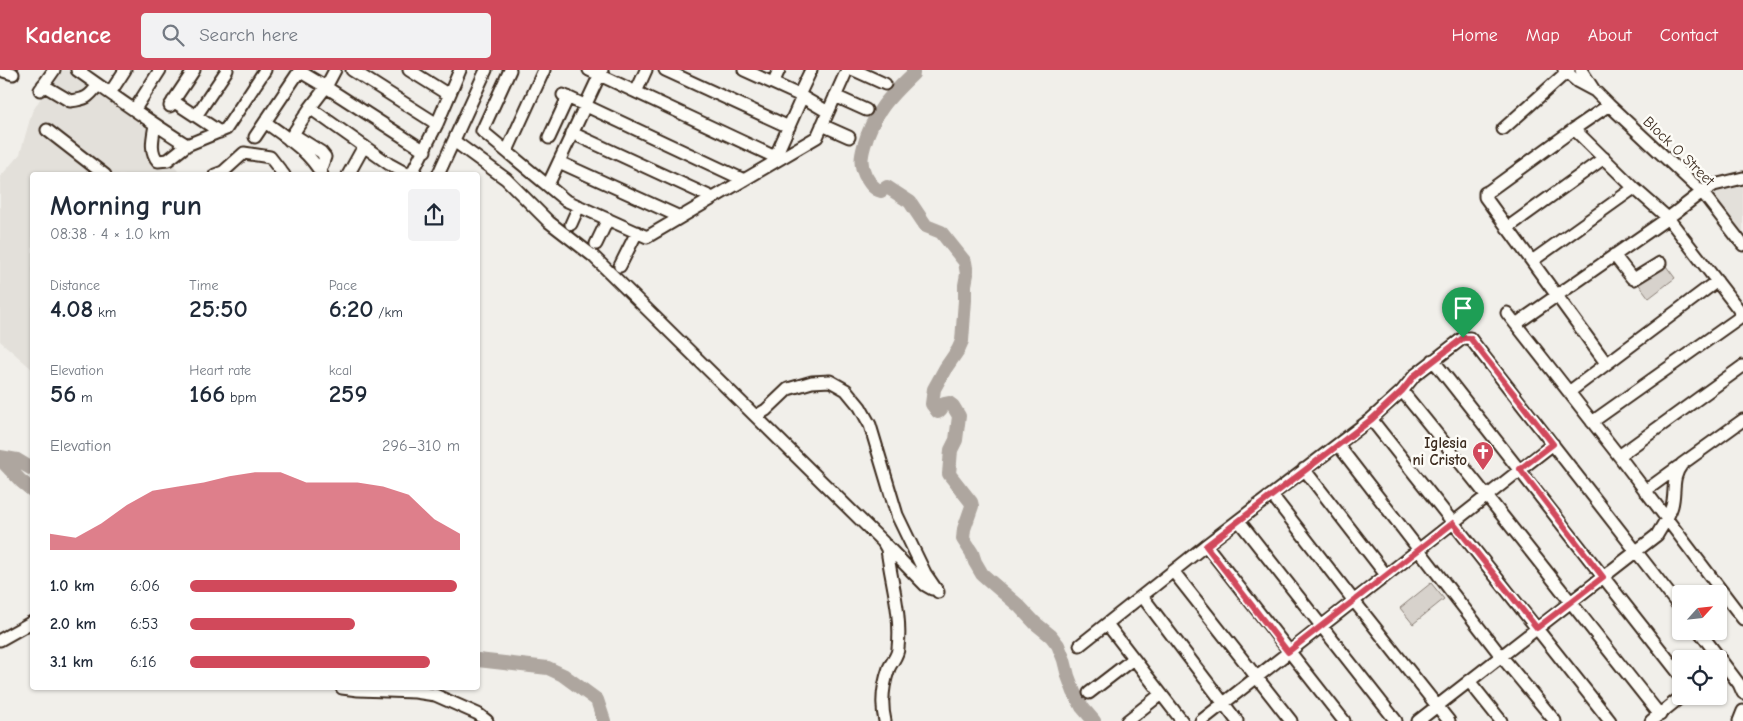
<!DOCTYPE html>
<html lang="en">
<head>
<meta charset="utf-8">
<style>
  body { margin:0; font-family:"Comic Neue",sans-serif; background:#f2f2f3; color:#1f2937; height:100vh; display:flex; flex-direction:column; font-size:19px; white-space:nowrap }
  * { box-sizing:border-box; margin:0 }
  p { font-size:16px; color:#747a83 }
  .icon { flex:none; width:28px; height:28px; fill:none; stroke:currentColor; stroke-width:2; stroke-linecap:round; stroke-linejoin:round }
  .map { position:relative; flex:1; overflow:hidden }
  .sheet { position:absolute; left:30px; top:102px; width:450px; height:518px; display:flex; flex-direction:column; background:#fff; border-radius:5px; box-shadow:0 1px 4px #0004 }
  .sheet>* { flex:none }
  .needle { width:32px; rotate:63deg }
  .tools { position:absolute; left:1672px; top:515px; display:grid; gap:10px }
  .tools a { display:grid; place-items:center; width:55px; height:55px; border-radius:5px; background:#fff; box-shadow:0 1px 4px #0004; font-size:25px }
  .pin { position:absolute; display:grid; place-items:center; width:42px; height:42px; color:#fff; margin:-51px -21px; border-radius:50% 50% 50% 0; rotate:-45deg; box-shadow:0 0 5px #0007 }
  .pin .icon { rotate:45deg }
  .round { display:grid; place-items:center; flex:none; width:52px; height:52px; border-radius:5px; background:#f2f2f3 }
  .overview { display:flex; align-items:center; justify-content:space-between; height:85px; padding:0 20px }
  h1 { font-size:28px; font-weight:700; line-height:38px }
  .figures { display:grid; grid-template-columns:repeat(3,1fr); gap:8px; height:85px; padding:5px 20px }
  .figures div { display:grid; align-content:center }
  .figures b { font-size:25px; font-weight:700 }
  .figures small { font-size:14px; font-weight:400 }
  .figures p { font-size:14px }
  .chart { height:140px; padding:10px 20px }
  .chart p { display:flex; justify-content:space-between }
  .chart svg { width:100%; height:90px; margin-top:5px; fill:#d1495b; opacity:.7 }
  ul { padding:0 20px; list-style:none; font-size:16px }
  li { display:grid; grid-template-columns:80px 60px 1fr; align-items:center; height:38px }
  li i { height:12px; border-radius:6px; background:#d1495b }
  header { display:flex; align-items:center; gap:30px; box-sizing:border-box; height:70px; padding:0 25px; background:#d1495b; color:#fff }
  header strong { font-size:24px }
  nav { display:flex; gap:28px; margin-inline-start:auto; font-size:18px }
  .search { width:350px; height:45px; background:#f2f2f3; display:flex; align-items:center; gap:12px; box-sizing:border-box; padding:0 18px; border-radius:5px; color:#747a83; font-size:19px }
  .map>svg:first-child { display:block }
</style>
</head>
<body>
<header>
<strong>Kadence</strong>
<div class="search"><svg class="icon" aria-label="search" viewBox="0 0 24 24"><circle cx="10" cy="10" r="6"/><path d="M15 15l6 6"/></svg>Search here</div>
<nav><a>Home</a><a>Map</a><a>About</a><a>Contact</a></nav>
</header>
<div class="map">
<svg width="1743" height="651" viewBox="0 0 1743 651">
  <rect width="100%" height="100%" fill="#f1efea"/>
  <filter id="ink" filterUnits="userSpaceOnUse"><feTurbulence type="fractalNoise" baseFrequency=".02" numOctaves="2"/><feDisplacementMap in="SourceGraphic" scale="10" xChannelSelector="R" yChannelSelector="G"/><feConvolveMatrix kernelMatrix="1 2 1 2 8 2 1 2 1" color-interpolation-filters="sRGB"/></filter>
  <g filter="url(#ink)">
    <path fill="#e3e0da" d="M58,0H75L162,61L159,88L175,96L180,105H32V299L0,271V107L20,84L32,42Z
      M1743,111V170L1706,121Z"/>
    <path fill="#d7d2cc" stroke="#897e75" d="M1663,192L1675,208L1649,228L1637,212Z
      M1431,513L1444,529L1413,554L1400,538Z"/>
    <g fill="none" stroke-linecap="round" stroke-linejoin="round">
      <path stroke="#aea69f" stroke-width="14" d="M913,0V4C890,26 873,43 864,76C861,87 860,94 865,105C869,112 873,119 881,121L887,117L910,132L926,156L941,162L965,192L967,204L965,215V230L962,271L958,280L945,299L934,319L932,334L938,342L941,339L944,334L949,333L953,336L959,346L956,370L951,380L949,404L971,432L972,436L964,459L963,469L972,483L975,492L982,504L991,512L1019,536L1035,553L1051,566L1058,575L1064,590L1068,606L1074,622L1082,637L1094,651
        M0,387L17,390L32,399
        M0,389L21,411L32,420
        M478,590L548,598L563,605L597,630L604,651"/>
      <g stroke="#3b2a1e" stroke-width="15">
        <path id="minor" d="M0,0L13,4
          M77,0C114,26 150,52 187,75
          M352,0L437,54
          M409,0L449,25
          M510,0L482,61L565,130L647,167L817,67L847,0
          M589,0L775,87
          M665,0L789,57
          M744,0L799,25L828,42
          M854,0L885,14
          M1564,0L1578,12L1593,20
          M1581,0L1594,20L1609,35L1702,122L1743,175
          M299,1L326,17L425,81
          M773,13L779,0
          M43,15L70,31C86,29 88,28 98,15
          M40,20L54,0
          M636,22L646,0
          M110,23L125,0
          M563,25L744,110
          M799,25L811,0
          M835,26L866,40
          M173,31L220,62
          M170,36L194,0
          M310,38L389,94L409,105
          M135,39L160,0
          M196,46L227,0
          M265,52C286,67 310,82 322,105
          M155,55C153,67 149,81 158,91L168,90L187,75L226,59L265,0
          M822,55L849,67
          M1503,59L1569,0
          M1574,59L1634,118L1668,148L1743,245
          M47,60L105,105
          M572,63L713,128
          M294,65L321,82L325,87L320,101
          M255,67L300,0
          M549,68L568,27
          M289,70L310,38L326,17L335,0
          M454,71L506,109L549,152L593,186L883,472L887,479C891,512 902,544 898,578C898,586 892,591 889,598C883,615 881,634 885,651
          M507,81L544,0
          M559,92L680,147
          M773,92L802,27
          M215,105L223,102L244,83L270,87L284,105
          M348,105L364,76
          M411,105L437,54L460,0
          M438,105L486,0
          M548,115L602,0
          M571,154L579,136
          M1507,158L1604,88
          M596,174L608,149
          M1614,185L1632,208L1634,209L1660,193
          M1532,191L1634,118
          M620,196L637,162
          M1507,243L1619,386L1743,549
          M1516,254L1668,148L1702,122L1714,115L1743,108
          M1433,290L1681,606
          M1606,293L1485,127V123L1489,121L1574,59L1609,35
          M1402,321C1490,428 1574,537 1660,645
          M1569,322L1717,211
          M756,346L766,340L788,319L812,312L830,311L846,320L860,337L870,355L897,445L925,503L938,522
          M1371,349L1610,651
          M1592,352L1743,245
          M1338,375L1501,586L1555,651
          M1619,386L1743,296
          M1304,399L1386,505
          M1645,421L1678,397
          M1272,425L1354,531L1449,651
          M1239,451L1396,651
          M886,475L925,515L932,519
          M1206,475L1344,651
          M1173,501L1291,651
          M1142,526L1237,651
          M1107,554L1182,651
          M1699,561L1739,614L1743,623
          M0,570L32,552
          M1080,575L1206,475L1371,349L1402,321L1415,305L1463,268H1470L1483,285L1681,539
          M1469,611L1501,651
          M342,618L358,620L415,622L435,625L478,644L487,651
          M1089,623L1133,589
          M1127,651L1161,624
          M1201,651L1553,374
          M1418,651L1657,465C1662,456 1669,447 1672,436C1676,421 1671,408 1682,394L1743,350
          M1651,651L1682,626
          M1739,651L1743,641"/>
      </g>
      <use href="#minor" stroke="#fdfcf7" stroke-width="11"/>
    </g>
  </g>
  <g fill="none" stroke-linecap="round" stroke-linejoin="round" filter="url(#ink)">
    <g stroke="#fff" stroke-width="10">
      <path id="route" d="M1463,268H1470L1553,374L1520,399L1603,507L1537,558L1453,453L1288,582L1206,476L1372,349L1402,321L1415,305Z"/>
    </g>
    <use href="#route" stroke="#d1495b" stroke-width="6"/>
  </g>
  <defs>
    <g id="church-pin" transform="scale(1.125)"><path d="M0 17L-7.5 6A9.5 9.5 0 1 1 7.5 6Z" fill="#d1495b" stroke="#fdfcf7"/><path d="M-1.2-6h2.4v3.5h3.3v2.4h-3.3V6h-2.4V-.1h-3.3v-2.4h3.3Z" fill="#fff"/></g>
  </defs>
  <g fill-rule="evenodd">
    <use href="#church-pin" x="1483" y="382"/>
  </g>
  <g text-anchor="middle" stroke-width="5" stroke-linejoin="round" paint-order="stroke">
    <g font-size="15" fill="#3b2a1e" stroke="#fdfcf7">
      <text transform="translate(1679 81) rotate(44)" y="5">Block O Street</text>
    </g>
    <g font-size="15" font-weight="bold" fill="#3b2a1e" stroke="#fdfcf7" text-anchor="end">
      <text x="1467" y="378">Iglesia<tspan x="1467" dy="17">ni Cristo</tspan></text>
    </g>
  </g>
</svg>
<div class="tools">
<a><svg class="needle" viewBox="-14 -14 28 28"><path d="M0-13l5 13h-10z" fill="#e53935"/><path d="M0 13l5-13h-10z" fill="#747a83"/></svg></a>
<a><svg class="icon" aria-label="locate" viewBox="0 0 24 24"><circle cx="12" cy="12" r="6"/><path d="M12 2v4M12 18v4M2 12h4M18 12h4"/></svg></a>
</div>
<div class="pin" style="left:1463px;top:268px;background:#1e9e55"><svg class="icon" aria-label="arrive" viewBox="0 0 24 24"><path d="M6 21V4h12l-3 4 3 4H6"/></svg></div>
<section class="sheet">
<div class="overview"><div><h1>Morning run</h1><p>08:38 · 4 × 1.0 km</p></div><a class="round"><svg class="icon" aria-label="share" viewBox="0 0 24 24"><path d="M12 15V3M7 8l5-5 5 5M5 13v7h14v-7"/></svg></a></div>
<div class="figures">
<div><p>Distance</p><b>4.08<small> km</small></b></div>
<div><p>Time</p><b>25:50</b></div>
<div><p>Pace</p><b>6:20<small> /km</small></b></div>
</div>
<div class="figures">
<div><p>Elevation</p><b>56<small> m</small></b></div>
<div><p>Heart rate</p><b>166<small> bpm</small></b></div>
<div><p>kcal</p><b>259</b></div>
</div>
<div class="chart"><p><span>Elevation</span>296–310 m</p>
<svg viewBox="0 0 160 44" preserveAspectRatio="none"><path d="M0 44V36L10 38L20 31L30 22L40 15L50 13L60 11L70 8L80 6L90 6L100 11L110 11L120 11L130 13L140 17L150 29L160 36V44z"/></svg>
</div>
<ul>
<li><b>1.0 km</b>6:06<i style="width:99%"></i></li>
<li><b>2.0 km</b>6:53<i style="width:61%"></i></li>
<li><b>3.1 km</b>6:16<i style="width:89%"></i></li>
</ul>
</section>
</div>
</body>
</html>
